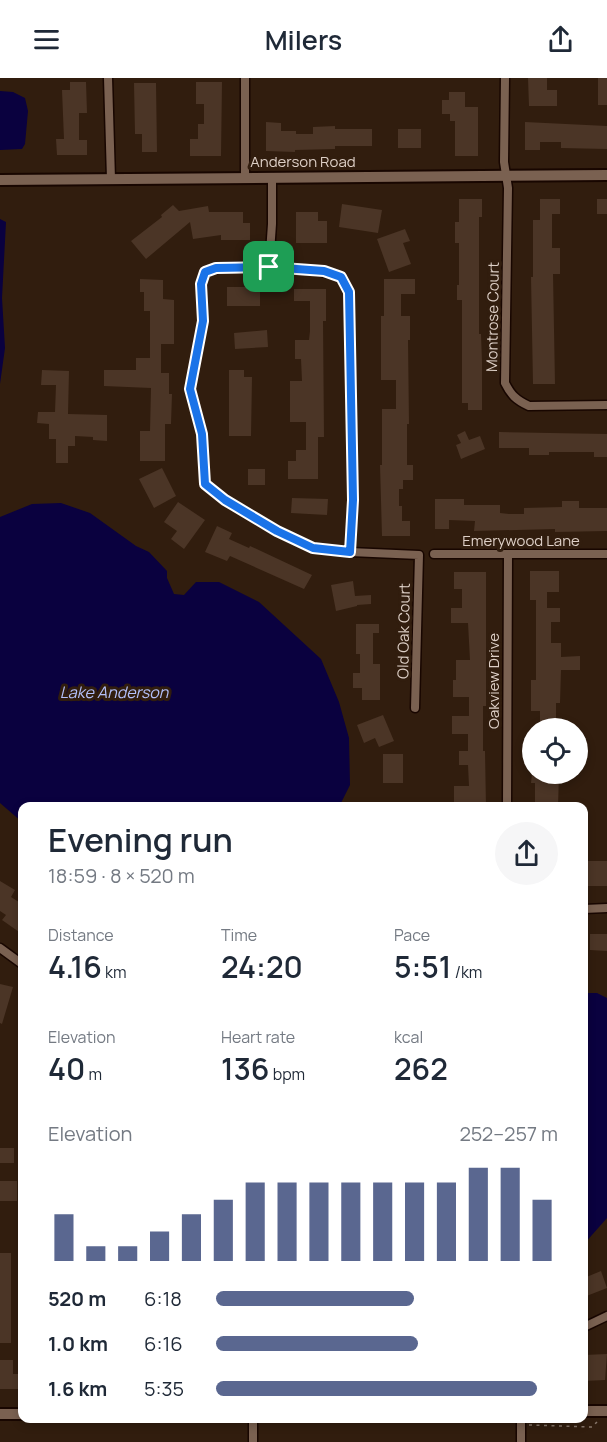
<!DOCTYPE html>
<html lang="en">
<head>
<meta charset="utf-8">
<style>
  body { margin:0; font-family:Manrope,sans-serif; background:#f6f6f7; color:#1f2937; height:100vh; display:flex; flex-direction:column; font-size:22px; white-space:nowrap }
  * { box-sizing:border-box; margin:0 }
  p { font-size:20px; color:#747a83 }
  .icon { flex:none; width:33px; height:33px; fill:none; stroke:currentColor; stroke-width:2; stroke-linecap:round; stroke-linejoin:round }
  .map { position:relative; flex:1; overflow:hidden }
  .details { position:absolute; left:18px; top:724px; width:570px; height:621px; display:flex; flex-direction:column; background:#fff; border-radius:12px; box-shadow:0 3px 9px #0003 }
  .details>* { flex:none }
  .controls { position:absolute; left:522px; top:640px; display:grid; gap:12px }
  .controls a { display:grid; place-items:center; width:66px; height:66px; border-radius:50%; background:#fff; box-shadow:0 3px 9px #0003; font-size:30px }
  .pin { position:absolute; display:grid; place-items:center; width:51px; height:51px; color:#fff; margin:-26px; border-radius:12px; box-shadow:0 3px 9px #0006 }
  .round { display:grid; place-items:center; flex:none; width:63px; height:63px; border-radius:32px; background:#f6f6f7 }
  .summary { display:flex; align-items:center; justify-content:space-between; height:102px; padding:0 30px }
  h1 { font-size:33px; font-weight:600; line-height:45px }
  .figures { display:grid; grid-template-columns:repeat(3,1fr); gap:9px; height:102px; padding:6px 30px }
  .figures div { display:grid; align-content:center }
  .figures b { font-size:30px; font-weight:600 }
  .figures small { font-size:16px; font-weight:400 }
  .figures p { font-size:16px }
  .chart { height:168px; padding:12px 30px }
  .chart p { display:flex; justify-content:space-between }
  .chart svg { width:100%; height:108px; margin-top:6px; stroke:#5a6790; stroke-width:6 }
  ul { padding:0 30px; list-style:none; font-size:20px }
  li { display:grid; grid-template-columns:96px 72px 1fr; align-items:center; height:45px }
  li i { height:15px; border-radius:8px; background:#5a6790 }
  header { display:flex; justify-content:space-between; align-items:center; height:78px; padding:0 30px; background:#fff; font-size:27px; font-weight:600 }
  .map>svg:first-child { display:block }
</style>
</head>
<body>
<header><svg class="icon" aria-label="menu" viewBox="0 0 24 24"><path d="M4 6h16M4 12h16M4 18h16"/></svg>Milers<svg class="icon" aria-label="share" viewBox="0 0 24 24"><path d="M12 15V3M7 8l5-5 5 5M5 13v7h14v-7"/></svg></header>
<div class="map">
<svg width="607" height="1364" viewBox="0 0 607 1364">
  <rect width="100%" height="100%" fill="#311d0e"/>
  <path fill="#0a013f" d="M0,13L13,14L25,20L28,33L25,66L22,71L0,72Z
    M0,141L6,144L2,220L5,270L0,306Z
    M61,425L90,435L136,468L149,474L167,493V500L174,516L184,517L196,504H219L259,524L321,581L339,624L349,660L350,707L339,729H22V744L0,725V439L32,426Z
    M584,915H597L607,920V1140L584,1166Z"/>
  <path fill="#4b3526" d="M528,0H547V12H557V28H529Z
    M598,0H607V27H598Z
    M70,4H86L87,35H79V62H87V77H57L56,61H64L62,12H70Z
    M196,4H222L221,78H190V61H198V46H204V26H196Z
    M134,5H156L157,74H142V56H135Z
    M449,14H465V29H478V78H455V43H450V36H442V22H449Z
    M266,44L281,45V53H296V56H313V49L335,48V51H372V68H335V71L295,72V74L266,73Z
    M525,44L607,48V71L561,70V64H540V72H525Z
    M398,51H421V70H398Z
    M459,121H482V139H479V256H481L482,284V332H468V325H462V222H457V207H459V165H455V144H459Z
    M540,121H560V136H552V170H560V196H553L555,306H533L531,199H533V142H540Z
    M597,121H607V136H597Z
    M342,126L382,132L378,155L339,149Z
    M173,127L179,133L208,128L209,134H243V145H250V162H221V157L193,161L190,144L146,181L131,163L162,139L161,137Z
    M296,134H318V143H327V165H296Z
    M405,151L410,163L403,165L411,186L389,194L377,161Z
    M140,201L163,202V221L174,222V266H161V295H169V316H172L171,346H165V383H140V353H150L151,310L104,308V292H136V280H150V233H144V214H140Z
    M384,201H415V216H401V238H410V262H408L409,346H407V387H413V402H403V411H399V428H402V443H410V458H382L380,387H382V331H396V302H381V238H384Z
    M227,209H260V228H227Z
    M294,211H326V243H323L324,359H318V401H288V383H296V372H306V344H290V303H302L301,281H295V262H309L310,253V223H294Z
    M267,252L268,269L235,271L234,255Z
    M42,292L69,293L68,336L107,337V363L93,362V359L75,358V368H68V385H56V361H49V346L37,345L38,334H55L56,307H41Z
    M229,292H244V299H252L251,358H229Z
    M465,353L469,362L480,358L485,371L461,381L456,367L461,365L457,357Z
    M499,354L607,356V379H594V374H549V377H529V370H499Z
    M162,390L176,418L154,430L139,401Z
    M248,391H265V407H248Z
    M292,420L328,421L327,437L291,435Z
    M435,421H464V427H500V435L509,436H524V430L562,429V423H579V430H607V453L555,454V451L474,453L475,443L449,442V451H435Z
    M178,424L205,442L184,471L171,461L177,453L164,444Z
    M217,448L232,455L229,461L249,470L250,468L312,497L304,511L230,478L227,483L205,474Z
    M530,493H559V514H547V530H560V544H551V565H561V579L580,578V592H561L560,625H556V651H540V633H531V602H536V522H530Z
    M454,494H486V628H483V673H485L486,729H454V708H469L468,687H459V673H468V656H452V638H469V619H453V602H456V582H470L468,545H451V530H462V511H454Z
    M353,503L355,518L371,517V526L357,527V528L336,533L331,507Z
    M356,546H379V555H373V586H380V622H362V610H353V595H360V576H356Z
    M383,637L394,663L379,669L375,660L364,665L357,647Z
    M383,676H403V705H383Z
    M532,696H559L558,729H535V705H531Z
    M587,783H607V808H587Z
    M0,803L15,812L11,819L22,826V856L2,842L6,837L0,833Z
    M590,856H607V873L590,872Z
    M0,906L13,909L2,946L0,945Z
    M0,1070H14V1085H0Z
    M0,1103H17V1123H0Z
    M0,1175H11V1265H0Z
    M601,1193L607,1210L584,1219V1200Z
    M607,1276L605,1302L584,1303V1277Z
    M0,1282H13V1296H22V1311H0Z"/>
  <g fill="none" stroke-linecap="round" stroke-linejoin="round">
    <g stroke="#180600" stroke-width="11">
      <path id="minor" d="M108,0L111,101
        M505,0L504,84L508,110L505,305C511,317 516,322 529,328L607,327
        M245,100V0
        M269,189L272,146V100
        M350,474L353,422L349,214L341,199C311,189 234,183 205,194L201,206L203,243L190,311L202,356L205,406L225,422L277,453L313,470L350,474L419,477L415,630
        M434,476H607
        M507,729L508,476
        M584,831L607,830
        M0,870L22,886
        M584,1249L607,1238
        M253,1341V1364
        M521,1341V1364"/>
    </g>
    <g stroke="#180600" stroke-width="14">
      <path id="tertiary" d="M0,102L607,97
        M584,1333H607
        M0,1336H22"/>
    </g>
    <path stroke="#87766a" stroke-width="1.5" stroke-dasharray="3 4.5" stroke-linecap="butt" d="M529,1347L592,1349L597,1344"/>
    <use href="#minor" stroke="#7a6151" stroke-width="8"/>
    <use href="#tertiary" stroke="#7a6151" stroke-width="10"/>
  </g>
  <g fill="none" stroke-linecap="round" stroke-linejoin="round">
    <g stroke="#fff" stroke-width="12">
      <path id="route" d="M269,189L324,193L341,199L349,214L353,422L350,474L313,470L277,453L225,422L205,406L202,356L190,311L203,243L201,206L205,194L216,190Z"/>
    </g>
    <use href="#route" stroke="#1a73e8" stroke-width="8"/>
  </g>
  <g text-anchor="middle" stroke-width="6" stroke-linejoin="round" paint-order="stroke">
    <g font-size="15" fill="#ddcfc6" stroke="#311d0e">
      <text x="303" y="89">Anderson Road</text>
      <text transform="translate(493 239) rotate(-89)" y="5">Montrose Court</text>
      <text x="521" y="468">Emerywood Lane</text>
      <text transform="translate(404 553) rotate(-89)" y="5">Old Oak Court</text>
      <text transform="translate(494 603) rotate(-90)" y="5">Oakview Drive</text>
    </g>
    <g font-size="16" font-style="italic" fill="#b2bff9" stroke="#311d0e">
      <text x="114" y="620">Lake Anderson</text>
    </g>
  </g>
</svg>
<div class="controls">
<a><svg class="icon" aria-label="locate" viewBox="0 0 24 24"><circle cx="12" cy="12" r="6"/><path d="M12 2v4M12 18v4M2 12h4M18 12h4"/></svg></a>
</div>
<div class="pin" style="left:269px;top:189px;background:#1e9e55"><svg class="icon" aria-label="arrive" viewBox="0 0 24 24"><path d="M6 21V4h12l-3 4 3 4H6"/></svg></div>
<section class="details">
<div class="summary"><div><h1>Evening run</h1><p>18:59 · 8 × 520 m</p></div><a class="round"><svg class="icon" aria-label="share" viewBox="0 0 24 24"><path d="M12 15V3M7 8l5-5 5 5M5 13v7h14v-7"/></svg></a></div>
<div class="figures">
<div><p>Distance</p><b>4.16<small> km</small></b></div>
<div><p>Time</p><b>24:20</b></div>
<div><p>Pace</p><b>5:51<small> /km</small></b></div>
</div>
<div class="figures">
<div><p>Elevation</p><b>40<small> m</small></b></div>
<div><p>Heart rate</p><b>136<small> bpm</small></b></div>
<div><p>kcal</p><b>262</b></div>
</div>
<div class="chart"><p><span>Elevation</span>252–257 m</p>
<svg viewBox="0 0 160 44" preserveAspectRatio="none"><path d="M5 44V25M15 44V38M25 44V38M35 44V32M45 44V25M55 44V19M65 44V12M75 44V12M85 44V12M95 44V12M105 44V12M115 44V12M125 44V12M135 44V6M145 44V6M155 44V19"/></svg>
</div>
<ul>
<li><b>520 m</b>6:18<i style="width:58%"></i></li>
<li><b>1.0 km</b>6:16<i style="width:59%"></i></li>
<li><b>1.6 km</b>5:35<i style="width:94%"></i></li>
</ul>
</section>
</div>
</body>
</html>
